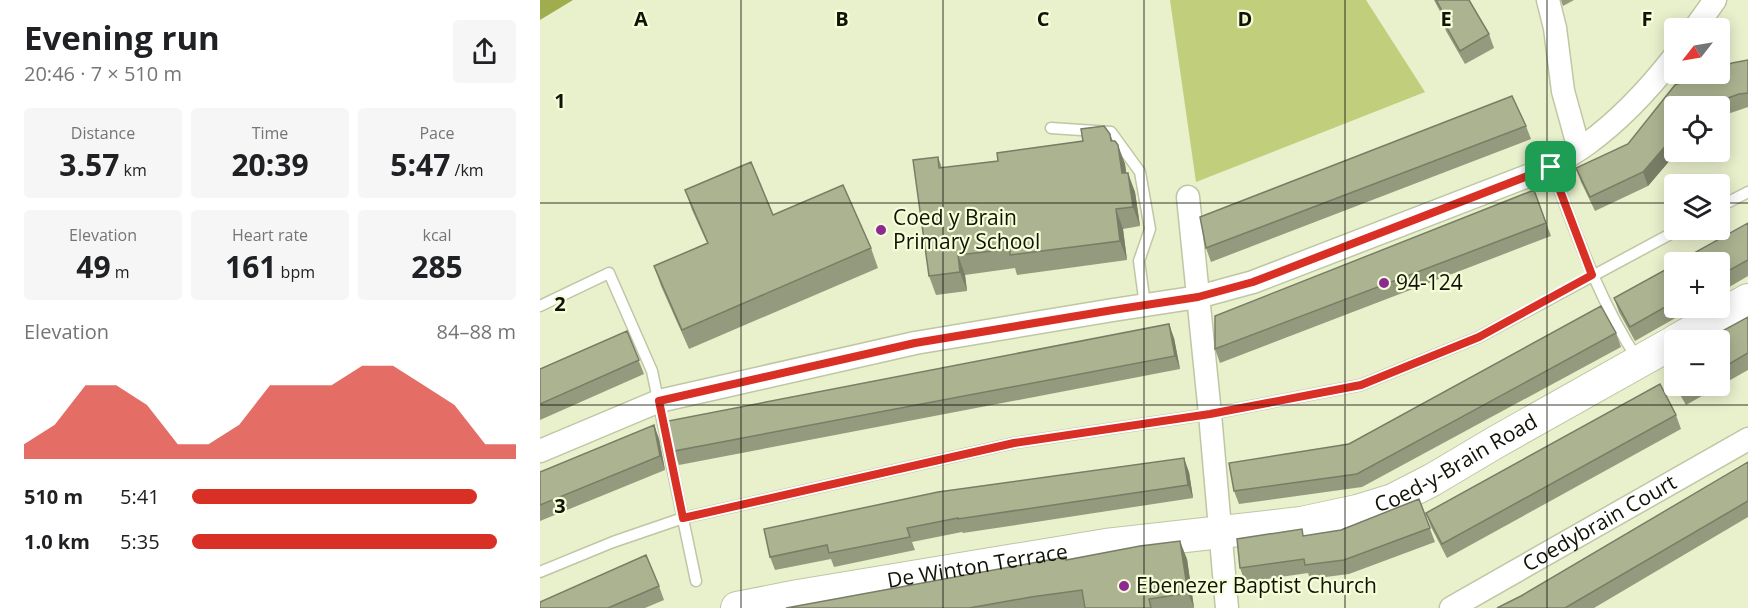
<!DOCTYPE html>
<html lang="en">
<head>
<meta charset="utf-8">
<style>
  body { margin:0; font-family:"Open Sans",sans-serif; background:#f6f6f6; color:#202124; height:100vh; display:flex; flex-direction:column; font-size:22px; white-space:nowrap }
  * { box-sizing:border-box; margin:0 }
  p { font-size:20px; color:#757577 }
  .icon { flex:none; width:33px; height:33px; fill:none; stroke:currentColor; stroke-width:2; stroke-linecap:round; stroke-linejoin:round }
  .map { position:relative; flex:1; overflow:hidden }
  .panel { display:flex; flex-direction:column; background:#fff; width:540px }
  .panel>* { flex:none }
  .needle { width:39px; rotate:239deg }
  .tools { position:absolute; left:1124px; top:18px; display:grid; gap:12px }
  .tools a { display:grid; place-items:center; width:66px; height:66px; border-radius:6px; background:#fff; box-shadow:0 3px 15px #0003; font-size:30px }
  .pin { position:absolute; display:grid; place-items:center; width:51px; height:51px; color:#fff; margin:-26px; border-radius:12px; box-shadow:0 3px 9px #0006 }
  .round { display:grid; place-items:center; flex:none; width:63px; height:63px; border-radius:6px; background:#f6f6f6 }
  .headline { display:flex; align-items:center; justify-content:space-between; height:102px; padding:0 24px }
  h1 { font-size:33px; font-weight:700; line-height:45px }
  .stats { display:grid; grid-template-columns:repeat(3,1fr); gap:9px; height:102px; padding:6px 24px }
  .stats div { display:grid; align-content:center; border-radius:6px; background:#f6f6f6; text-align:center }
  .stats b { font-size:30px; font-weight:700 }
  .stats small { font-size:16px; font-weight:400 }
  .stats p { font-size:16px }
  .chart { height:168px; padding:12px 24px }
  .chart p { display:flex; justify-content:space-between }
  .chart svg { width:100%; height:108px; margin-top:6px; fill:#d93025; opacity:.7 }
  ul { padding:0 24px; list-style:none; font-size:20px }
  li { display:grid; grid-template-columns:96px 72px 1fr; align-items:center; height:45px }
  li i { height:15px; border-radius:8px; background:#d93025 }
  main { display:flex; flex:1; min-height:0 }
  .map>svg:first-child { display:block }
</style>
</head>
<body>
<main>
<section class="panel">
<div class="headline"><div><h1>Evening run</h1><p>20:46 · 7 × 510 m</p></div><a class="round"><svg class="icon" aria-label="share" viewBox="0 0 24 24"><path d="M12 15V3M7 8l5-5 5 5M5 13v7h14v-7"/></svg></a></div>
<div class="stats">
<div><p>Distance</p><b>3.57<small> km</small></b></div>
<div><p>Time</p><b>20:39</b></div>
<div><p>Pace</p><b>5:47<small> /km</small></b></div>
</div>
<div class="stats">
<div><p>Elevation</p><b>49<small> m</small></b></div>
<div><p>Heart rate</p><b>161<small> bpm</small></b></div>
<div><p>kcal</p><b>285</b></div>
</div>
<div class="chart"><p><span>Elevation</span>84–88 m</p>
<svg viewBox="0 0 160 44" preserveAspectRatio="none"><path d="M0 44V38L10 30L20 14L30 14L40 22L50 38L60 38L70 30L80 14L90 14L100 14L110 6L120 6L130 14L140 22L150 38L160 38V44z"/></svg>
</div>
<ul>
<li><b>510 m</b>5:41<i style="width:88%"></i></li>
<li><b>1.0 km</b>5:35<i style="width:94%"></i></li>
</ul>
</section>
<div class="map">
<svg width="1208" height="608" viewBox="0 0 1208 608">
  <rect width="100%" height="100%" fill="#e9f0cc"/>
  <path fill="#c1ce7c" d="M630,0H826L885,92L656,182Z"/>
  <path fill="#9fad4e" d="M0,0H33L0,20Z"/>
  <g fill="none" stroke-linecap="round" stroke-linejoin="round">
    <g stroke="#bfc6a3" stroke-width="13">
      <path id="lane" d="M511,128L571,132L600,172L610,229L599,261L605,305
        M1011,167C1036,233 1059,301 1098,360
        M1179,207L1208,192
        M0,306L69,273L112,371L156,581
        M0,572L73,542L143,518L474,443L670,414L821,385L939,337L1138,230"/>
    </g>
    <g stroke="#bfc6a3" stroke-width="25">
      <g id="street">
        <path d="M1008,0L1015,28L1023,91L1039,149"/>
        <path d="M1155,28L1175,0"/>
        <path d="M648,197L670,414L687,608"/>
        <path d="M0,451L119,401L375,343L573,310L658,297L713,282L1011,167C1023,159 1036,152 1047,144C1080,120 1109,89 1134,57"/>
        <path id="s1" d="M911,608L1208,439"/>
      </g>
    </g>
    <g stroke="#bfc6a3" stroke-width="34">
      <g id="secondary">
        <path d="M1137,340L1208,300"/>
        <path id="s2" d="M197,608L258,596L566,545L761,523L817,511L853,500L892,480L956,442L1134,342"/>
      </g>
    </g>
    <use href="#lane" stroke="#fff" stroke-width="10"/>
    <use href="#street" stroke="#fff" stroke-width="22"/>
    <use href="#secondary" stroke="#fff" stroke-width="32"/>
  </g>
  <path fill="#949a7d" d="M894,0H929L949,34L954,48L925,64L906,31L901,17H903Z
    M1021,0H1034L1023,6Z
    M1208,60V107L1179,117V106H1134V152H1137L1108,186L1055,211L1041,182L1036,168L1088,144L1135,85L1165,74H1179V68L1192,63Z
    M986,126L991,139L671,262L666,248Z
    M570,134L573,141L585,164L586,173L595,192L600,226L583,229L587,260L477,275L475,268L425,275L427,291L396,295L389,276L398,157L402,168L458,161Z
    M145,190L233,215L331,248L338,268L149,349L121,286L114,266L167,243L152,210Z
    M994,190L1011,236L680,363L675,349Z
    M1208,223V276L1179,293V262Z
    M1134,265V308H1153L1095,341L1079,312L1074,298Z
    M1208,317V370L1146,405L1135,386H1179V340Z
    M87,331L104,374L0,420V369Z
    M1076,333L1081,347L822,487L699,504L694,491Z
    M634,338L640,369L139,465L134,451Z
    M1134,359V384L1130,377L1125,364Z
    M1136,415L1141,429L907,558L891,527L886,513Z
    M114,425L119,439L125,470L0,521V472Z
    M1208,462V517L1054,608H957L981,596Z
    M649,472L653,498L423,533L422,532L372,542L375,550L294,567L291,559L235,570L230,557L224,529Z
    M879,499L895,542L809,574L770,579L768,573L705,582L700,568L764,536L801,530Z
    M526,557L527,560L647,559L654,608H246Z
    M119,586L124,600L105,608H0Z"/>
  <path fill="#787d66" d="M1134,136V152H1137L1108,186L1103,172Z
    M578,145L585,164L589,192L582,173Z
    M588,173L595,192L600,226L593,207Z
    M576,209L583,229L587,260L580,241Z
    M418,255L425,275L427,291L420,272Z
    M629,324L634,338L640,369L635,356Z
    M114,425L119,439L125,470L120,456Z
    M644,458L649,472L653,498L648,485Z
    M640,541L647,559L654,608L648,593Z"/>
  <path fill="#acb391" stroke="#787d66" stroke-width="1.5" d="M896,0H929L949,34L920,51L901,17L905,16Z
    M1208,60V93L1199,94L1166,106H1134V136L1103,172L1050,197L1036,168L1088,144L1135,85L1165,74H1179V68L1192,63Z
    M972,96L986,126L666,248L660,217Z
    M564,126L570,134L571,141H575L578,145L582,173H588L593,207L576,209L580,241L470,255V249L418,255L420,272L389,276L373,160L398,157L399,168L458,161L457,153L543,141L541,129Z
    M211,162L233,215L303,185L331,248L142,330L114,266L168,243L145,190Z
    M994,190L1006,223L675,349V316Z
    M1208,223V260L1179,276V262H1138Z
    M1134,265V302L1090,327L1074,298Z
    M1061,306L1076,333L817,474L694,491L689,463L809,444Z
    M1208,317V353L1179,370V340H1166Z
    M629,324L635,356L134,451L128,421Z
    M87,331L99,360L0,404V369Z
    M1134,359V379L1125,364Z
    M1120,384L1136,415L902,544L886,513Z
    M1138,386H1151L1141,391Z
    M114,425L120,456L0,505V472Z
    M644,458L648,485L418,519V518L367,528L370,537L289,553L287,545L230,557L224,529L398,492Z
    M1208,462V501L1025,608H957L981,596Z
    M879,499L890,528L804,560L765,565L764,559L700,568L697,539L762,529L763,536L801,530Z
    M640,541L648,593L609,599L611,608H545L542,590L491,597L429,608H246L503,561L526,557V560L600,546Z
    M106,555L119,586L68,608H0V602Z"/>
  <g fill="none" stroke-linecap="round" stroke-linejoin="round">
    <g stroke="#fff" stroke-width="12">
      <path id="route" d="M1011,167L1052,275L939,337L821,385L670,414L474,443L143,518L119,401L375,343L573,310L658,297L713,282Z"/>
    </g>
    <use href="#route" stroke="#d93025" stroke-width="8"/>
  </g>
  <path fill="none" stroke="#111307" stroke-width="1.5" stroke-opacity="0.55" d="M201,0V608M403,0V608M604,0V608M805,0V608M1007,0V608M0,203H1134M1179,203H1208M0,405H1208"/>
  <g fill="#8d2a91" stroke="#f6fdd9" stroke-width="2">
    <circle cx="341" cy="230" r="6"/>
    <circle cx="844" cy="283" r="6"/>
    <circle cx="584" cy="586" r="6"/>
  </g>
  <g text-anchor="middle" stroke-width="4.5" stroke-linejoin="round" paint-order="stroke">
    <g font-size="21" fill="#111307" stroke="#f6fdd9" text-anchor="start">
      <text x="353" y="225">Coed y Brain<tspan x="353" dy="24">Primary School</tspan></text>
      <text x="856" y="290">94-124</text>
      <text x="596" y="593">Ebenezer Baptist Church</text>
    </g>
    <g font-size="21" fill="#111307" stroke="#f6fdd9">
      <text dy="7" stroke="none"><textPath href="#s2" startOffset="738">Coed-y-Brain Road</textPath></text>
      <text dy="7" stroke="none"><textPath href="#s1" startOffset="171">Coedybrain Court</textPath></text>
      <text dy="7" stroke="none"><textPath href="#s2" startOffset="244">De Winton Terrace</textPath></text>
    </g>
  </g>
  <g font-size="20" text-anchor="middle" font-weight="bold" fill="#111307" stroke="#f6fdd9" stroke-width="4.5" stroke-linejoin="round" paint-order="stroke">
    <text x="101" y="26">A</text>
    <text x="302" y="26">B</text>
    <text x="503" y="26">C</text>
    <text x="705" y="26">D</text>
    <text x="906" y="26">E</text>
    <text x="1107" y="26">F</text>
    <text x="20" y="108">1</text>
    <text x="20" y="311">2</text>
    <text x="20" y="513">3</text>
  </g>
</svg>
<div class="tools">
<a><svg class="needle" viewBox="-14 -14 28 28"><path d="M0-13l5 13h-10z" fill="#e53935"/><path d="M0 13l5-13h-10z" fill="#757577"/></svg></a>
<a><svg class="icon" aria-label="locate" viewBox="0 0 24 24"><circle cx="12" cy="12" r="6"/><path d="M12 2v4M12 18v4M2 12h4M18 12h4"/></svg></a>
<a><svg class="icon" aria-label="layers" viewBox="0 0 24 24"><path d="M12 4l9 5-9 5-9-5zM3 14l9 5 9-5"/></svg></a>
<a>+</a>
<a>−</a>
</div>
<div class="pin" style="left:1011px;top:167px;background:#1e9e55"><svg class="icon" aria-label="arrive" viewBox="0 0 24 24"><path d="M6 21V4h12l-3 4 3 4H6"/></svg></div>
</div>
</main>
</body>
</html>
